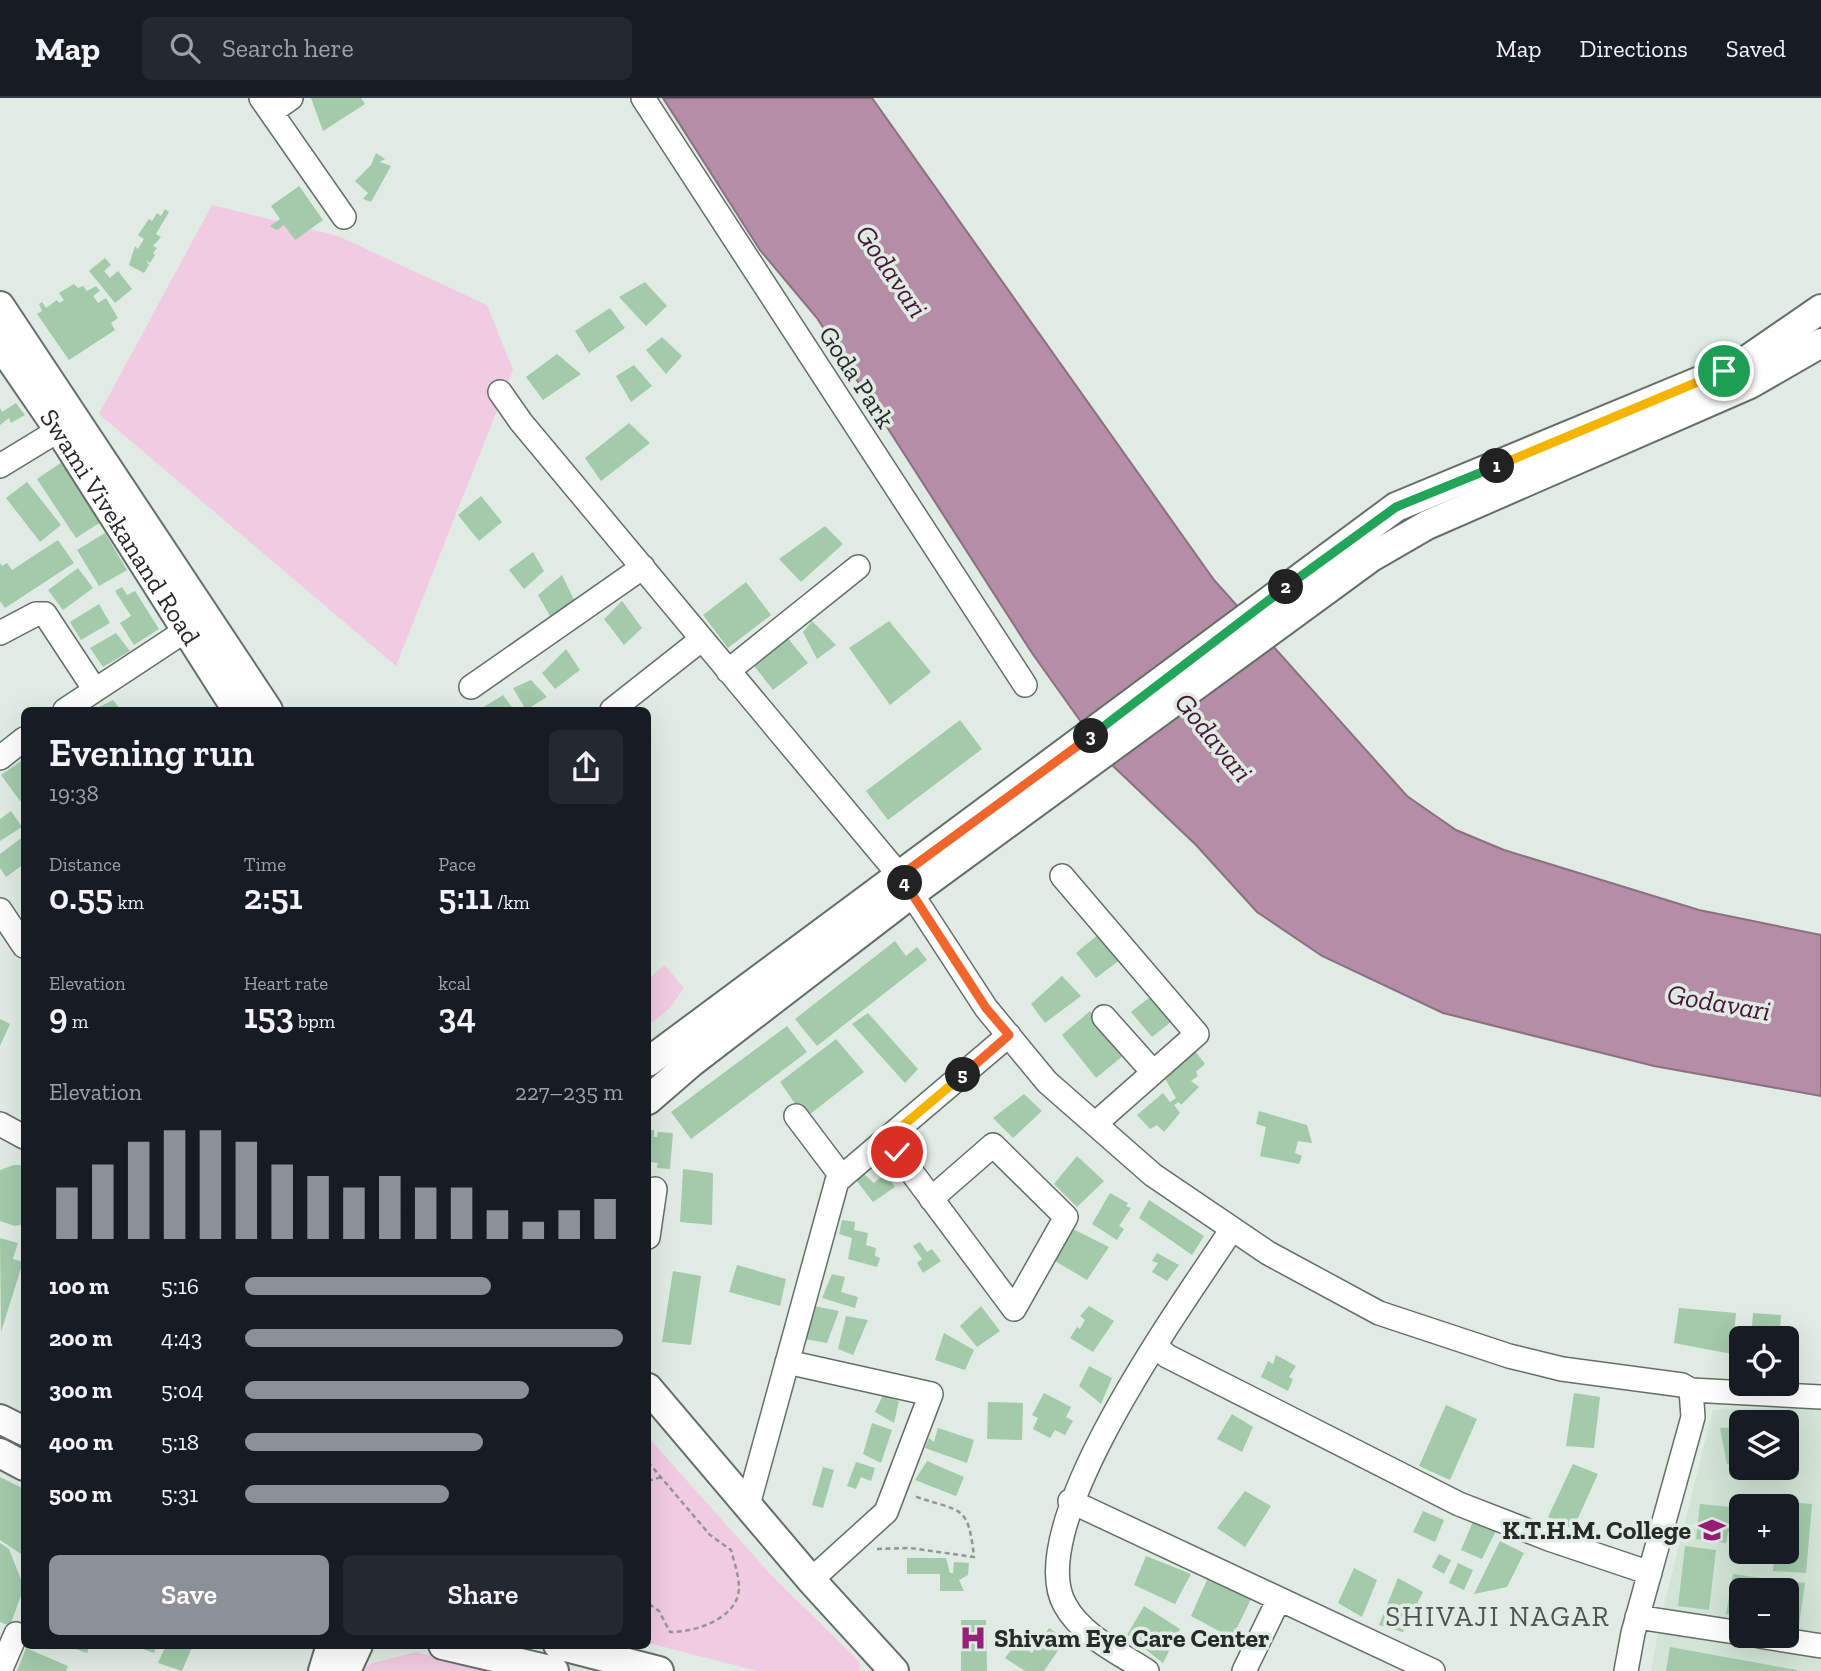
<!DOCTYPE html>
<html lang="en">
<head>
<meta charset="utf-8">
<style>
  body { margin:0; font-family:"Zilla Slab",serif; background:#242831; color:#f1f3f6; height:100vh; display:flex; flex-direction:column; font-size:26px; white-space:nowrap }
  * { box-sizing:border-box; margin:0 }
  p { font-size:23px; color:#9ea1a6 }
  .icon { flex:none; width:38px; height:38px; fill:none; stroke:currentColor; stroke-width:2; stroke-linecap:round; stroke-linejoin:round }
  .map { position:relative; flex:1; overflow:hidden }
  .drawer { position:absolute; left:21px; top:609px; width:630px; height:942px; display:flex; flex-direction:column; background:#171b24; border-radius:10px; box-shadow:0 7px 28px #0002 }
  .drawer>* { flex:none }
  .controls { position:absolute; left:1729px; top:1228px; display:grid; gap:14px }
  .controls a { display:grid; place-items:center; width:70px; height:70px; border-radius:10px; background:#171b24; box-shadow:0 7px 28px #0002; font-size:35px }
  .pin { position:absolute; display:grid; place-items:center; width:60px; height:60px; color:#fff; margin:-30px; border:4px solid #fff; border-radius:50%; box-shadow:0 2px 7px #0007 }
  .km { position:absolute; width:35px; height:35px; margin:-18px; border-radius:50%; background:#222; color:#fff; font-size:19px; line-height:35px; text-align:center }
  .round { display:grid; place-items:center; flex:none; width:74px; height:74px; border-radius:10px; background:#242831 }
  .summary { display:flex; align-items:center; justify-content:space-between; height:119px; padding:0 28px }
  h1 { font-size:38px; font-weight:600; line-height:52px }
  .stats { display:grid; grid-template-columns:repeat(3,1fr); gap:10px; height:119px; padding:7px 28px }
  .stats div { display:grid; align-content:center }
  .stats b { font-size:35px; font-weight:600 }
  .stats small { font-size:19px; font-weight:400 }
  .stats p { font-size:19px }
  .chart { height:196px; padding:14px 28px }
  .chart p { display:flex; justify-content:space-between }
  .chart svg { width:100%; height:126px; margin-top:7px; stroke:#8c9099; stroke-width:6 }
  .cta { display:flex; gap:14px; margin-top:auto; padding:14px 28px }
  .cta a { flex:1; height:80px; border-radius:10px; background:#8c9099; color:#fff; font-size:28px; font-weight:600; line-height:80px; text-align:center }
  .cta a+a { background:#242831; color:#f1f3f6 }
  ul { padding:0 28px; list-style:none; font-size:23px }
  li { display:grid; grid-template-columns:112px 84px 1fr; align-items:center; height:52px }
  li i { height:18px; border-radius:9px; background:#8c9099 }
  header { display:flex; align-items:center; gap:42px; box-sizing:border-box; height:98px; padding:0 35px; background:#171b24; border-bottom:2px solid #363941 }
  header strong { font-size:33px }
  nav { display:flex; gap:38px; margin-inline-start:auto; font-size:24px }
  .search { width:490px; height:63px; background:#242831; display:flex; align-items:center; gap:18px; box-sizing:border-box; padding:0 24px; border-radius:10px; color:#9ea1a6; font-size:26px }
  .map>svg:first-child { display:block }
</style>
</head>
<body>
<header>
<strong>Map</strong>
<div class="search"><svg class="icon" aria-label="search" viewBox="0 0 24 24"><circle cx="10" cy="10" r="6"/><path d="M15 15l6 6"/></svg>Search here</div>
<nav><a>Map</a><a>Directions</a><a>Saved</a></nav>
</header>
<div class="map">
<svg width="1821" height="1573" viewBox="0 0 1821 1573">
  <rect width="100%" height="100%" fill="#e0ece3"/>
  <path fill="#d1e4d5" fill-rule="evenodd" d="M1821,1307V1573H1651L1660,1523L1713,1312ZM1741,1325H1787V1370H1741ZM1741,1409H1787V1454H1741ZM1741,1493H1787V1538H1741Z"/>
  <path fill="#f1cbe2" d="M212,107L338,138L487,207L513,272L396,568L99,316Z
    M665,867L684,890L671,909L648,928V881Z
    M648,1339L772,1478L859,1563L860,1573H758L648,1545Z
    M416,1554L488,1573H362L372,1565Z"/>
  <path fill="#b68da6" stroke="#8b7080" stroke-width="2" d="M663,0H872L1214,482L1407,698L1456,732L1504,752L1699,812L1821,837V998L1654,968L1443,915L1322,858L1257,814L1196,747L1111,666L1032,555L817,220L760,152Z"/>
  <path fill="#a2caab" d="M311,0H361L365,6L323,33Z
    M376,55L385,61L380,64L391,68L371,104L363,101L368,95L355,83L371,67Z
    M299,88L323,122L295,142L284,127L277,132L270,128L280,121L271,108Z
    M165,111L169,114L156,136L161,139L153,148L157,150L153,155L155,157L150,165L146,162L149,167L144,175L129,167L135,148L138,151L144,141L138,137L149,121L152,123L157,115L161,118Z
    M105,160L111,167L104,173L110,180L118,173L132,191L115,205L89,173Z
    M645,184L667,208L646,228L619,199Z
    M74,186L78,190L83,188L87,193L96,188L100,193L93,198L98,205L106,200L118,220L111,225L115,232L69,262L37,216L42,213L39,206L42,204L46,210L57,202L59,205L64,202L59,195Z
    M610,210L625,230L589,255L575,233Z
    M662,239L682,258L666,276L646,252Z
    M557,256L581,276L543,302L526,279Z
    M634,267L652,288L631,304L616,278Z
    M16,305L25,317L11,325L9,320L0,327V310L2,314Z
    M629,325L650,345L601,383L585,360Z
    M62,364L101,424L76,440L37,381Z
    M27,384L61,427L40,444L6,400Z
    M481,398L502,424L479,443L458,417Z
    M825,428L843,446L801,484L779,461Z
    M105,435L127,472L99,488L77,452Z
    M58,442L74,465L5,510L0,503V465L2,468L7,465L12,472Z
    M533,454L544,473L524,491L509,472Z
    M78,470L93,490L63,512L48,492Z
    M562,477L576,506L550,518L538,497Z
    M746,484L771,517L728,550L703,517Z
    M122,489L127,497L135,493L159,531L134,547L120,525L131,518L115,493Z
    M622,503L642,530L624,547L604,521Z
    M99,506L110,525L81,542L70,524Z
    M812,523L836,547L817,561L803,534Z
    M889,523L931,574L890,607L849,550Z
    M782,533L808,565L773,592L748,560Z
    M116,535L130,553L103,569L90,550Z
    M566,551L580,572L555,591L542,575Z
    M531,582L547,599L526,612L513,590Z
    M503,597L514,612H484L482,610Z
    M113,602L121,612H93Z
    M960,622L982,651L888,722L866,693Z
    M24,661V700L20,703L1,677Z
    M11,713L22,729L0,743V721Z
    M24,738V766L6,779L0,770V756Z
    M1100,835L1121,861L1096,880L1076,855Z
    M895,843L906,858L917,849L927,862L817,948L795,921Z
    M1062,878L1081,898L1045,925L1031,906Z
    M1155,895L1176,920L1152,939L1131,914Z
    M1090,913L1124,957L1096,980L1062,937Z
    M868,915L918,971L905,985L852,926Z
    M0,921L10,926L0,948Z
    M787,928L807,954L691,1041L671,1014Z
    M836,941L864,974L805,1020L780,984Z
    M1192,953L1194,956L1195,953L1205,966L1196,974L1198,978L1191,983L1199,989L1181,1007L1179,1004L1174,1007L1180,1015L1164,1034L1157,1027L1150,1031L1137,1017L1163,995L1170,1004L1176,1000L1163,977Z
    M1024,996L1042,1013L1013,1040L993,1020Z
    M1259,1013L1307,1027L1312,1045L1298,1043L1295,1055L1302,1058L1299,1066L1260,1058L1266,1029L1256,1026Z
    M648,1032H654V1039H657L658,1034L673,1035L670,1071L657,1070L658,1065L650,1064Z
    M1077,1058L1104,1083L1077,1109L1054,1086Z
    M14,1067H24V1126L15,1128L0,1123V1072Z
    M683,1071L713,1075L712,1127L680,1124Z
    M886,1075L895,1089L873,1104L856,1082L864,1076L874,1085Z
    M1110,1095L1128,1105L1126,1108L1131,1110L1119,1128L1124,1131L1117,1142L1092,1126Z
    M1149,1102L1204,1138L1192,1157L1139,1120Z
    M842,1122L855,1124L854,1132L868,1135L866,1147L876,1150L875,1158L880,1160L877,1169L848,1161L852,1140L839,1136Z
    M1073,1131L1109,1149L1087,1182L1055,1163Z
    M0,1140L18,1145L13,1161L23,1164L1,1234Z
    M920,1144L927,1154L932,1151L941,1163L923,1175L917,1165L922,1161L913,1148Z
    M1157,1155L1179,1167L1167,1183L1152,1174L1158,1165L1152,1163Z
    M737,1167L786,1181L780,1208L729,1194Z
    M673,1173L701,1178L691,1247L662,1244Z
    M832,1176L845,1179L841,1194L858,1199L855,1210L822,1200Z
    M814,1208L839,1213L827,1245L805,1241Z
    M981,1208L1000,1233L977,1249L960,1228Z
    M1089,1208L1114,1223L1093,1254L1070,1240L1077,1229L1080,1231L1085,1222L1080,1218Z
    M1679,1210L1736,1215L1732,1256L1674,1245Z
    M1753,1215L1781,1217L1780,1233L1766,1232V1241H1751Z
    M846,1218L868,1222L853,1257L838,1251Z
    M944,1235L974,1252L965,1272L935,1262Z
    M1276,1257L1296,1268L1289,1279L1293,1281L1288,1293L1261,1279L1268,1263L1273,1266Z
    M1089,1268L1112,1280L1101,1306L1079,1288Z
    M1044,1295L1071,1309L1066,1319L1073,1323L1065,1337L1055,1332L1050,1340L1033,1331L1038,1320L1032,1317Z
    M1574,1295L1600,1299L1594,1350L1566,1348Z
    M883,1297L899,1303L894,1325L875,1314Z
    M988,1304L1023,1305L1022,1342L987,1341Z
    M1446,1307L1477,1321L1450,1382L1419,1368Z
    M1232,1316L1253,1329L1242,1354L1217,1341Z
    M872,1325L892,1332L881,1365L863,1356Z
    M1741,1329V1366H1727L1720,1330Z
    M938,1330L974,1342L967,1365L925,1350L929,1340L934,1344Z
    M927,1363L964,1379L956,1398L915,1382Z
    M856,1364L875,1370L871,1383L861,1379L856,1391L847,1388Z
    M1573,1366L1598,1376L1573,1431L1548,1419Z
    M823,1369L834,1372L823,1410L812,1407Z
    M0,1379L24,1391V1458L0,1442Z
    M1245,1393L1271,1408L1245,1449L1217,1430Z
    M1781,1403L1812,1406L1806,1475L1773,1473L1775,1454H1787V1409H1780Z
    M1700,1406L1731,1409L1729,1424L1741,1425V1447H1737L1739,1435L1728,1434L1726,1445L1696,1441Z
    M1423,1413L1444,1422L1435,1444L1413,1434Z
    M1474,1421L1496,1433L1482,1461L1461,1452Z
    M1500,1443L1524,1455L1507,1489L1474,1496Z
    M0,1445L9,1451L24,1489L10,1528L0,1524Z
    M1685,1448L1716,1452L1709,1512L1678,1508Z
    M1439,1456L1451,1462L1444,1476L1432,1469Z
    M1146,1458L1191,1476L1175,1506L1134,1487Z
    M907,1460H946L950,1475H953L954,1464L969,1465L968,1477L959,1482L964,1493H940V1476H907Z
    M1458,1465L1473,1472L1464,1492L1449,1485Z
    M1354,1470L1377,1482L1362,1519L1338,1505Z
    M1733,1476L1761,1480L1759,1493H1741V1518L1726,1516Z
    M1398,1480L1423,1494L1403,1534L1379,1527Z
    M1774,1481L1805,1485L1799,1527L1787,1525V1493H1772Z
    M1207,1482L1252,1499L1232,1540L1191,1518Z
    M1144,1508L1180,1531L1163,1565L1127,1537Z
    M961,1522H986L987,1573H961Z
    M1049,1530L1066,1541L1044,1573H1025L1005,1560L1017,1544L1032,1555Z
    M64,1547H90L87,1555Z
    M132,1547H157L154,1555Z
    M166,1547H193L182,1573L158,1565Z
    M1670,1549L1797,1572V1573H1666Z
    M26,1550L68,1568L66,1573H17Z"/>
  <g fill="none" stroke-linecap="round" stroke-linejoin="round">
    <g stroke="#646f67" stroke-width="26">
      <path id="minor" d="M261,0L344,119
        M643,0L1025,587
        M271,14L291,0
        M500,294L521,324L900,778L986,910L1047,984L1153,1077L1268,1155L1379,1215L1509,1258L1562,1271L1682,1287L1691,1292L1693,1319L1633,1535L1626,1573
        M0,368L72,324
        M0,535L36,516H45L95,592
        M728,573L858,469
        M471,589L643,469
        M65,612L200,523
        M612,612L702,541
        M0,660L24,641
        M1062,778L1197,936L1095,1026
        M0,812L24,848
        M1104,919L1153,974
        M796,1018L842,1079
        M0,1026L24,1039
        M887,1041L1014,1211L1066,1119L993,1047L931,1101
        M648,1139L655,1091
        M1156,1248L1167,1258L1459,1406L1549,1441L1650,1475
        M787,1264L931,1296L886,1414L811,1482
        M1691,1292L1821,1299
        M1070,1403L1433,1573
        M748,1407L837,1083L1009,937
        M1637,1519L1741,1535
        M1759,1538L1821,1548
        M0,1573L16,1536
        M1147,1573C1118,1554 1082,1538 1065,1507C1020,1428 1187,1200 1232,1131
        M1244,1573L1279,1501"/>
    </g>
    <g stroke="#646f67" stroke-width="32">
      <g id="major">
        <path d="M0,208L268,612"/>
        <path id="s1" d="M0,246L59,332L237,612"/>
        <path d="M648,964L1396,409L1724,273L1747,262L1821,211"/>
        <path d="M648,1002L692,964L912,795L1370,460L1427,427L1750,286L1821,245"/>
        <path d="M648,1290L811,1482L894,1573"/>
        <path d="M0,1321L24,1333"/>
        <path d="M0,1355L24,1368"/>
        <path d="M443,1547L554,1573"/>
        <path d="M558,1547L659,1573"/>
        <path d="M323,1573L331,1547"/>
        <path d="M346,1573L358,1547"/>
      </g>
    </g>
    <path stroke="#8f9891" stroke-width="2.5" stroke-dasharray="5 3.5" stroke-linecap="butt" d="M648,1364L710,1437L731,1452C734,1463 739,1478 739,1490C738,1521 695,1534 670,1534L659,1513L648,1505
      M648,1383L661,1379
      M877,1451L910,1450L974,1459C968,1405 962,1415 914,1398"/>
    <use href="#minor" stroke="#fff" stroke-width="23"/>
    <use href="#major" stroke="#fff" stroke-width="28"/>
  </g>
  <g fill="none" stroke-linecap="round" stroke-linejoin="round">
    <g stroke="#fff" stroke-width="14">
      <path id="split-1" d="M1497,368L1724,273"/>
    </g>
    <g stroke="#fff" stroke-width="14">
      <path id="split-2" d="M1286,489L1396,409L1497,368"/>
    </g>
    <g stroke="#fff" stroke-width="14">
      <path id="split-3" d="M1091,638L1286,489"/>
    </g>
    <g stroke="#fff" stroke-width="14">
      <path id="split-4" d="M905,785L900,778L1091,638"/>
    </g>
    <g stroke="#fff" stroke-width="14">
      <path id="split-5" d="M905,785L986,910L1009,937L963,977"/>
    </g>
    <g stroke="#fff" stroke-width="14">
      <path id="split-6" d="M897,1054L887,1041L963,977"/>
    </g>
    <use href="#split-1" stroke="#f5b400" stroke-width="9"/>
    <use href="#split-2" stroke="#22a559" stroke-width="9"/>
    <use href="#split-3" stroke="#22a559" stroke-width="9"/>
    <use href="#split-4" stroke="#f0652b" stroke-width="9"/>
    <use href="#split-5" stroke="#f0652b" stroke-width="9"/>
    <use href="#split-6" stroke="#f5b400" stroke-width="9"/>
  </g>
  <defs>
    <g id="school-bare" transform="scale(2.1)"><path d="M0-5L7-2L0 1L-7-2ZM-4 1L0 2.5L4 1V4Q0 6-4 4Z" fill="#971e78" stroke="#e0ece3" stroke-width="2.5" paint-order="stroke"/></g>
    <g id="hospital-bare" transform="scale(2.1)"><path d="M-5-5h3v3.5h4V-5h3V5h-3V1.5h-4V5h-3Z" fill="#971e78" stroke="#e0ece3" stroke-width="2.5" paint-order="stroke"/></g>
  </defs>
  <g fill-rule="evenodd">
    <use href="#school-bare" x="1712" y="1432"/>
    <use href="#hospital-bare" x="973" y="1540"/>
  </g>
  <g text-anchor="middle" stroke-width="7" stroke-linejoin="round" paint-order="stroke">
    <g font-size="26" fill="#272b28" stroke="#e0ece3">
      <text transform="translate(857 279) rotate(57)" y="9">Goda Park</text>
      <text dy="9" stroke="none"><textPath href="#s1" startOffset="219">Swami Vivekanand Road</textPath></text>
    </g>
    <g font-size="26" font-weight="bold" fill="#272b28" stroke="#e0ece3" text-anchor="end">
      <text x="1691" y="1441">K.T.H.M. College</text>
      <text x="994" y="1549" text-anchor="start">Shivam Eye Care Center</text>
    </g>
    <g font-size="28" font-style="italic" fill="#49163a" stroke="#e0ece3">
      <text transform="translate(892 173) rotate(56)" y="10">Godavari</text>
      <text transform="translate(1214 639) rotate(51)" y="10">Godavari</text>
      <text transform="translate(1719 904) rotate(10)" y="10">Godavari</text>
    </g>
    <g font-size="28" letter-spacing="2" fill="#4b554d" stroke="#e0ece3">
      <text x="1498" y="1528">SHIVAJI NAGAR</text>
    </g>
  </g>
</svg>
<div class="controls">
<a><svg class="icon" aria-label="locate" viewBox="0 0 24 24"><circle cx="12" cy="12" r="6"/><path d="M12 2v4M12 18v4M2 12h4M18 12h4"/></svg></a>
<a><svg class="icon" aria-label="layers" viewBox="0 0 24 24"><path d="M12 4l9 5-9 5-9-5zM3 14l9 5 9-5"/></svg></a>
<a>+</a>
<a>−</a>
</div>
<div class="pin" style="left:1724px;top:273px;background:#1e9e55"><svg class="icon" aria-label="arrive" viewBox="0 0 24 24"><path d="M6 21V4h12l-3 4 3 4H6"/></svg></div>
<div class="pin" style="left:897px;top:1054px;background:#d93025"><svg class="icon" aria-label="check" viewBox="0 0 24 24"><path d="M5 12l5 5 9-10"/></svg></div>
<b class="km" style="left:1497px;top:368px">1</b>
<b class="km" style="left:1286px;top:489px">2</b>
<b class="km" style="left:1091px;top:638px">3</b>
<b class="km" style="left:905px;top:785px">4</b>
<b class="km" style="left:963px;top:977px">5</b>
<section class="drawer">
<div class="summary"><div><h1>Evening run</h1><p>19:38</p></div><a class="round"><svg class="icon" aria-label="share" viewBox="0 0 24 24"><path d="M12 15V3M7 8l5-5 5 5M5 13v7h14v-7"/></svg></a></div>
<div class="stats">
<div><p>Distance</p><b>0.55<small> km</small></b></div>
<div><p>Time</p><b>2:51</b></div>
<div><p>Pace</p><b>5:11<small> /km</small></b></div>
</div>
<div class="stats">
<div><p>Elevation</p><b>9<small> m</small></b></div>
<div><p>Heart rate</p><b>153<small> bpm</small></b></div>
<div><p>kcal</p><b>34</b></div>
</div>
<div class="chart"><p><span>Elevation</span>227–235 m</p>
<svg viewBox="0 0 160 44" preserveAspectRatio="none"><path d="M5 44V26M15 44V18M25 44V10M35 44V6M45 44V6M55 44V10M65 44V18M75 44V22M85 44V26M95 44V22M105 44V26M115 44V26M125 44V34M135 44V38M145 44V34M155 44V30"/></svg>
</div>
<ul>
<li><b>100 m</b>5:16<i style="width:65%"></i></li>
<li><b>200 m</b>4:43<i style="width:100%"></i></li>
<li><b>300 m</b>5:04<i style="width:75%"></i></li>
<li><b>400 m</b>5:18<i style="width:63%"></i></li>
<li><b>500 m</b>5:31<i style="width:54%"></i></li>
</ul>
<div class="cta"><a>Save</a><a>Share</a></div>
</section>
</div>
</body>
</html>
